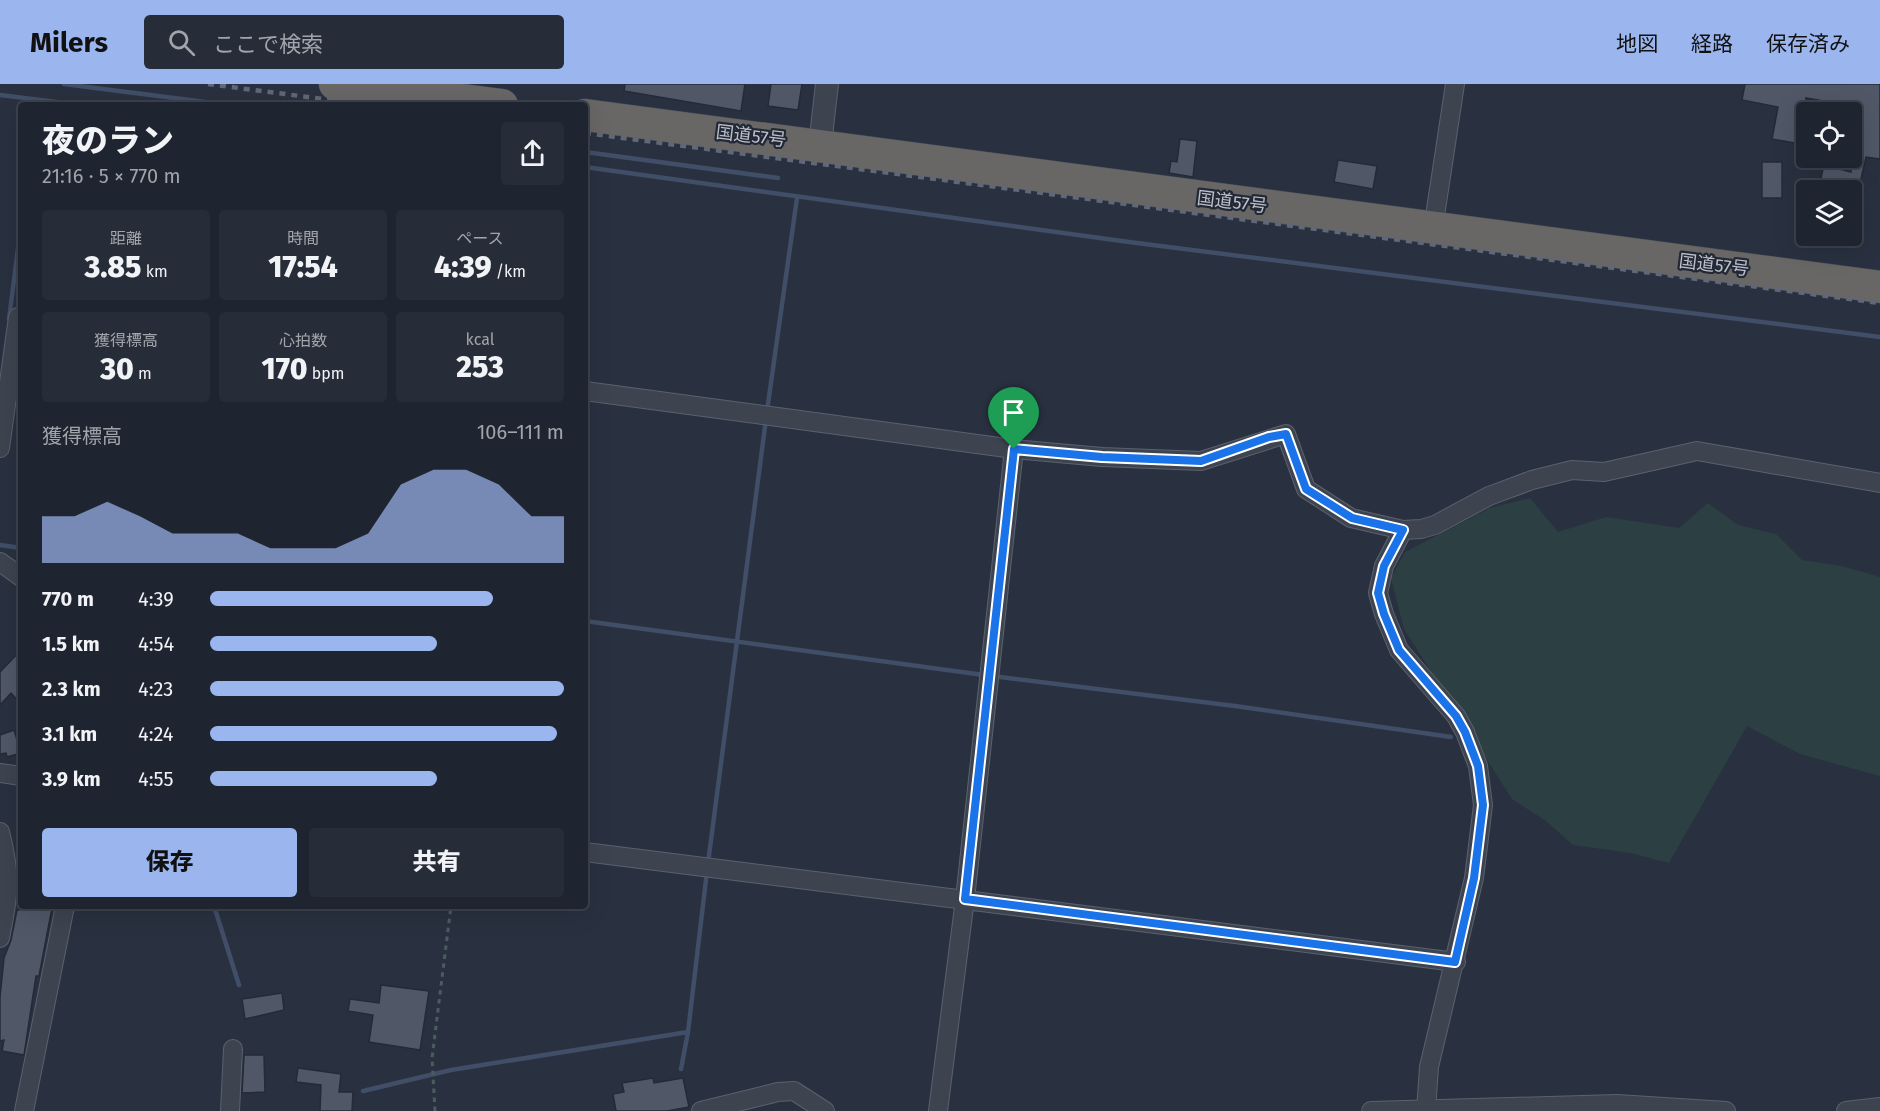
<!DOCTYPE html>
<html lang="ja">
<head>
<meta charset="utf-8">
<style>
  body { margin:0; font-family:"Fira Sans","Noto Sans JP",sans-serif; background:#272d38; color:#f1f3f6; height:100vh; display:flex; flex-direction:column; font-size:22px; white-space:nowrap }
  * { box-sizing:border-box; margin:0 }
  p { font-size:20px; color:#a1a5ab }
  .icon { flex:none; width:33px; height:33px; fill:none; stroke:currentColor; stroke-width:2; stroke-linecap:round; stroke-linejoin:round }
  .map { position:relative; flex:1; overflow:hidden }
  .side { position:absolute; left:18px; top:18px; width:570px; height:807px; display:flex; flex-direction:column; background:#1f2530; border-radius:6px; box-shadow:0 6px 24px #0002,0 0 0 2px #3c424c }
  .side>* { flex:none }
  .tools { position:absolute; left:1796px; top:18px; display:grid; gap:12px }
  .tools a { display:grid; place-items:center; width:66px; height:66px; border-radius:6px; background:#1f2530; box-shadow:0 6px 24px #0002,0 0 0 2px #3c424c; font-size:30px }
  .pin { position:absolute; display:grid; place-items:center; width:51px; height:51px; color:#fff; margin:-62px -26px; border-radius:50% 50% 50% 0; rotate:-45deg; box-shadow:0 0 6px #0007 }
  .pin .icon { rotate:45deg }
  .round { display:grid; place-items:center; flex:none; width:63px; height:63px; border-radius:6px; background:#272d38 }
  .overview { display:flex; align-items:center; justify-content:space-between; height:102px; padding:0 24px }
  h1 { font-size:33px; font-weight:800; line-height:45px }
  .stats { display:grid; grid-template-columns:repeat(3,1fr); gap:9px; height:102px; padding:6px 24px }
  .stats div { display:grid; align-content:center; border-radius:6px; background:#272d38; text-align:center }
  .stats b { font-size:30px; font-weight:800 }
  .stats small { font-size:16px; font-weight:400 }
  .stats p { font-size:16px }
  .chart { height:168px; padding:12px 24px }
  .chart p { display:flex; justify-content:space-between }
  .chart svg { width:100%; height:108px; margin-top:6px; fill:#9bb5ee; opacity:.7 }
  .cta { display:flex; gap:12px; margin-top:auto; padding:12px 24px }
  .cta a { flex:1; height:69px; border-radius:6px; background:#9bb5ee; color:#111; font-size:24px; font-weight:800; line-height:69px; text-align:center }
  .cta a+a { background:#272d38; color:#f1f3f6 }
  ul { padding:0 24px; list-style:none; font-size:20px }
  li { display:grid; grid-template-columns:96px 72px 1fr; align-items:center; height:45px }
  li i { height:15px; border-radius:8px; background:#9bb5ee }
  header { display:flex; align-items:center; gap:36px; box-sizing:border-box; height:84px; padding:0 30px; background:#9bb5ee; color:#111 }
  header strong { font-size:28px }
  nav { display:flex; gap:33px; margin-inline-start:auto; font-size:21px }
  .search { width:420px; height:54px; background:#272d38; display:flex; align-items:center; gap:15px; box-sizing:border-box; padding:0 21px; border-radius:6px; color:#a1a5ab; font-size:22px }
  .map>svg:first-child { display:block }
</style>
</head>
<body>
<header>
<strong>Milers</strong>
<div class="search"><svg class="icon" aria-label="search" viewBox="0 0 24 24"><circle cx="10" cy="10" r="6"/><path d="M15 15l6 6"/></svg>ここで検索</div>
<nav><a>地図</a><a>経路</a><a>保存済み</a></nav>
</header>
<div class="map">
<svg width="1880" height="1027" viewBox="0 0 1880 1027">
  <rect width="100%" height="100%" fill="#293140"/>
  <path fill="#2c3f42" d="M1530,414L1558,448L1606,433L1679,444L1708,419L1738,441L1776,450L1802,476L1842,482L1880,493V692L1800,670L1747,642L1669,779L1631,769L1573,761L1546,737L1512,715L1404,545L1391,494L1405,468L1490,424Z"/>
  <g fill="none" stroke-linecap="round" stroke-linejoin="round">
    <path stroke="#414e67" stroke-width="4.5" d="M64,0L229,21
      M0,11L81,21
      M585,68L778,94
      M585,83L1129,158L1880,253
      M9,235L21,141
      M767,327L797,114
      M0,461L21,464
      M585,537L984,591
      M992,592L1235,622L1451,653
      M708,779L766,335
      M15,792L21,791
      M214,822L239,901
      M681,985L688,948
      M363,1007L451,986L688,948L707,787"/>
  </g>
  <path fill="#505868" stroke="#242a37" stroke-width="1.5" d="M625,0H745L741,27L624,7Z
    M771,0H802L798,26L768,22Z
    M1745,0H1880V75L1866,73L1856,117L1851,116V106H1818L1824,81L1851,88V28H1844L1845,21L1806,14V61L1772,55L1778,23L1742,16Z
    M1180,55L1197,57L1193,93L1169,89L1171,77L1177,78Z
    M1338,76L1377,82L1373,105L1334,98Z
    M1762,78H1782V114H1762Z
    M21,566V620L11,609L0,621V588Z
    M14,646L21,669L7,673L6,669L0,670V651Z
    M28,822L52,824L39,892H36L24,971L2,967L4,956L0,957V913L4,874L11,856L17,826L27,825Z
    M381,901L429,907L420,966L369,958L373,931L348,927L350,915L379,919Z
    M282,909L284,926L245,935L242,915Z
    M244,971H264L265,1008L242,1009Z
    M298,984L341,990L339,1008H353L352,1027H320L321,1001L296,998Z
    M653,994L654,999L683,994L689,1023L667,1027H616L613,1010L624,1008L622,999Z"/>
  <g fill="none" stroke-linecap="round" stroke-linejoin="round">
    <g stroke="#5b616d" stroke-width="20">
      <path id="minor" d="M1433,145L1455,0
        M585,307L1014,365L1102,373L1201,377L1286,350L1306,405L1351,434L1403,446L1421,445L1435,441L1489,412L1532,396L1572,386L1604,388L1697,367L1880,399
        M0,364L18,233
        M1403,446L1384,482L1378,509L1384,530L1399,566L1456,632L1465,648L1478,682L1483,721L1474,794L1429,983L1426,1027
        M0,478L21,493
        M0,689L21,692
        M0,748C11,790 9,811 0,854
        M585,768L1456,878
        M24,1027L65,822
        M230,1027L233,965
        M701,1027L778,1008L794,1007L825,1027
        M938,1027L965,815L1014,365
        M1371,1027L1617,1020L1726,1027
        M1846,1027L1880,1023"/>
    </g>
    <g stroke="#5b616d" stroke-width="24">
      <path id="tertiary" d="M820,61L827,0"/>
    </g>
    <g stroke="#484e5a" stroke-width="33">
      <path id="trunk" d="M335,0L502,21
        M585,31L1880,203"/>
    </g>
    <path stroke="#4b5c5f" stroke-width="3" stroke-dasharray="4.5 4.5" stroke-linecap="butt" d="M435,1027L432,974L451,822"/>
    <use href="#minor" stroke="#3d4450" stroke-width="18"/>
    <use href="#tertiary" stroke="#3d4450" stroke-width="22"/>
    <use href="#trunk" stroke="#686765" stroke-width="32"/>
    <path stroke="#606776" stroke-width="4.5" stroke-dasharray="6 6" stroke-linecap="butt" d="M208,0L369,21
      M585,49L1880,219"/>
  </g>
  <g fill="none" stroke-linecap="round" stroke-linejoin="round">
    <g stroke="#fff" stroke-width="12">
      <path id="route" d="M1286,350L1306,405L1352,434L1403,446L1384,482L1378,509L1384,530L1399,566L1456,632L1465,648L1478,682L1483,721L1474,794L1455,878L965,815L1014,365L1102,373L1201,377L1269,353Z"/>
    </g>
    <use href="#route" stroke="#1a73e8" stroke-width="8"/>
  </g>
  <g text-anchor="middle" stroke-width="4.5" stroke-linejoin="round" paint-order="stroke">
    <g font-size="18" fill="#babfca" stroke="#222835">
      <text transform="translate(751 52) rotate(7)" y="6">国道57号</text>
      <text transform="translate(1232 118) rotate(7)" y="6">国道57号</text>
      <text transform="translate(1714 181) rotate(7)" y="6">国道57号</text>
    </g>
  </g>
</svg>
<div class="tools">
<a><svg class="icon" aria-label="locate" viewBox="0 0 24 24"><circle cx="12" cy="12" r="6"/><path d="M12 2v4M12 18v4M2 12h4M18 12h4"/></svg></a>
<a><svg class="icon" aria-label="layers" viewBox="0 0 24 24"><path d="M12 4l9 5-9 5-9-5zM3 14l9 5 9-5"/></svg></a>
</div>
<div class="pin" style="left:1014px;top:365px;background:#1e9e55"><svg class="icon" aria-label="arrive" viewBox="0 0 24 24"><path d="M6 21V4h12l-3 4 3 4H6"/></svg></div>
<section class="side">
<div class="overview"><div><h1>夜のラン</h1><p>21:16 · 5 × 770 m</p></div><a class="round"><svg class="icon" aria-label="share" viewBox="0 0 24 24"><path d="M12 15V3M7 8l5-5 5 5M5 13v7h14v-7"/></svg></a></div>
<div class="stats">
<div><p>距離</p><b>3.85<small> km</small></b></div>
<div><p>時間</p><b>17:54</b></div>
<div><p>ペース</p><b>4:39<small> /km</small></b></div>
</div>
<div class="stats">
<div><p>獲得標高</p><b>30<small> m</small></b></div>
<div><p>心拍数</p><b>170<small> bpm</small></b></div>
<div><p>kcal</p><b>253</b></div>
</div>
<div class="chart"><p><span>獲得標高</span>106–111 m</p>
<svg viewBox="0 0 160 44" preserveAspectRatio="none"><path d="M0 44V25L10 25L20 19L30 25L40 32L50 32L60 32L70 38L80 38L90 38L100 32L110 12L120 6L130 6L140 12L150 25L160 25V44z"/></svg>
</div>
<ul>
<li><b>770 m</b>4:39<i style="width:80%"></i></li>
<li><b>1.5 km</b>4:54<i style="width:64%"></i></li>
<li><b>2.3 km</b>4:23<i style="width:100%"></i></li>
<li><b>3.1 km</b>4:24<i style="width:98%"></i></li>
<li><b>3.9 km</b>4:55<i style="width:64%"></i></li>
</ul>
<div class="cta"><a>保存</a><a>共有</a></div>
</section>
</div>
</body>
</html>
